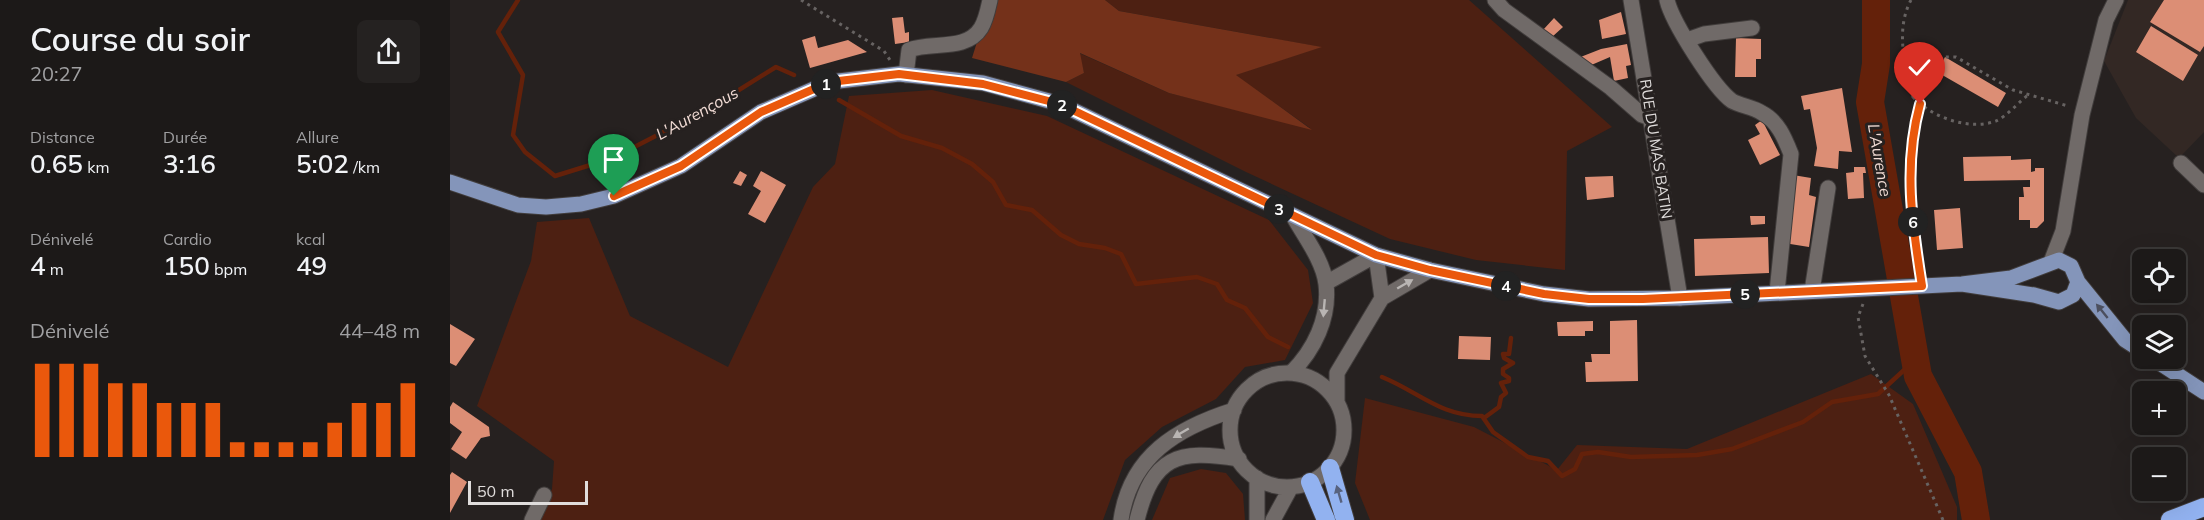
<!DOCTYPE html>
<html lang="fr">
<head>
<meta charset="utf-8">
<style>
  body { margin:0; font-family:Mulish,sans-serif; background:#252221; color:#f1f3f6; height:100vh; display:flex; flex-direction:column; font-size:22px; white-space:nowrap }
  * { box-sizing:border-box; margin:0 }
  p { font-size:20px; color:#a0a0a2 }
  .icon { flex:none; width:33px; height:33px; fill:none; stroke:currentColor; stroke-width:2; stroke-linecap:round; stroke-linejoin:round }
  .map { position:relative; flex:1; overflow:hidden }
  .drawer { display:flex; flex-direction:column; background:#1c1918; width:450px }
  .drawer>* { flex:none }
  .controls { position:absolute; left:1682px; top:249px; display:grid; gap:12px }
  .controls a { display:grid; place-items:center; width:54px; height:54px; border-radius:9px; background:#1c1918; box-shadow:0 6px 24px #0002,0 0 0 2px #3a3837; font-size:30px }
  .scale { position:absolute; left:18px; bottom:15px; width:120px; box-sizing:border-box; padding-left:6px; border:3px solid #e0dddc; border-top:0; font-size:16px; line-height:21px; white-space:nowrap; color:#e0dddc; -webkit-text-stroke:4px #262120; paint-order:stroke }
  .pin { position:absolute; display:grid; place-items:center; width:51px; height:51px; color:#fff; margin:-62px -26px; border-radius:50% 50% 50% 0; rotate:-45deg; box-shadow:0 0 6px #0007 }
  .pin .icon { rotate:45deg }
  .km { position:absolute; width:30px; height:30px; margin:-15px; border-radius:50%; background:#222; color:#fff; font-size:16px; line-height:30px; text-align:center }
  .round { display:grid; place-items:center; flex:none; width:63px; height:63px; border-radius:9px; background:#252221 }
  .headline { display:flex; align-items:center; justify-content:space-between; height:102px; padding:0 30px }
  h1 { font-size:33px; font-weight:600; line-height:45px }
  .metrics { display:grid; grid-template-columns:repeat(3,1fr); gap:9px; height:102px; padding:6px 30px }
  .metrics div { display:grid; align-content:center }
  .metrics b { font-size:26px; font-weight:600 }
  .metrics small { font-size:16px; font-weight:400 }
  .metrics p { font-size:16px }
  .chart { height:168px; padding:12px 30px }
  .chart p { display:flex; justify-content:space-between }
  .chart svg { width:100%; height:108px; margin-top:6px; stroke:#ea580c; stroke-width:6 }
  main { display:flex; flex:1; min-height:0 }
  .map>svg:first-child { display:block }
</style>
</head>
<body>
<main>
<section class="drawer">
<div class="headline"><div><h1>Course du soir</h1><p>20:27</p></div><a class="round"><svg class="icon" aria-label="share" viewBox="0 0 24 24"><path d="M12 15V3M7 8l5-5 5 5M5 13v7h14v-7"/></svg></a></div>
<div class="metrics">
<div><p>Distance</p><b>0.65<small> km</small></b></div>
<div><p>Durée</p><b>3:16</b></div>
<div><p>Allure</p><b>5:02<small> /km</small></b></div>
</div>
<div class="metrics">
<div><p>Dénivelé</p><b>4<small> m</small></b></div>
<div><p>Cardio</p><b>150<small> bpm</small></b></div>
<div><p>kcal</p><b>49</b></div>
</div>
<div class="chart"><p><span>Dénivelé</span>44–48 m</p>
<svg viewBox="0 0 160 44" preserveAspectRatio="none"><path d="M5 44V6M15 44V6M25 44V6M35 44V14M45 44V14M55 44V22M65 44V22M75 44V22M85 44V38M95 44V38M105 44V38M115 44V38M125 44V30M135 44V22M145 44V22M155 44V14"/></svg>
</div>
</section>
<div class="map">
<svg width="1754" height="520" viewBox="0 0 1754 520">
  <rect width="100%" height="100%" fill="#262120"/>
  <path fill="#332824" d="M1678,0H1754V132L1729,158L1686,118L1654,61Z"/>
  <path fill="#4d2012" d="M655,0H1019L1162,127L1117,151L1115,270L1026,260L940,239L796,172L616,82L634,73L629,53L719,93L860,128L785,75L871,47L669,11Z
    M482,90L597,116L819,220L858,270L863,303L835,360L795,367L766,399L712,427L675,460L653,520H87L102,489L104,461L27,406L81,261L87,222L139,218L180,316L278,367L363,187L385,164L399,96Z
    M1421,374L1463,404L1507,507V520H920L905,483L915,398L1024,427L1107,470L1127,445L1237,449Z
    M751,469L776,473L793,494L795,520H702L720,478Z"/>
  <path fill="#74311a" d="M540,0H655L669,11L872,47L786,75L862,130L719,93L630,53L634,73L616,82L522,58Z"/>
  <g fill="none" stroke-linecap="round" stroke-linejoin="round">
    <path stroke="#64210a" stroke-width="4.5" d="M68,0L48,32L73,75L63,135L75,152L105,176L163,158L260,108L326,67L344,75
      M389,100L451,136L492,148L522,164L543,182L556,205L582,210L611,235L629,244L655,248L671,254L686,284L747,277L767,284L777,300L795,308L818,337L838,347
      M932,377C969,392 990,416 1032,416L1043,432L1078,457L1098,461L1112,476L1125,469L1132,454L1148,452L1181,457L1247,455L1282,449L1353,422L1382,402L1428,394L1465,360
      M1034,418L1049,407L1051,397L1056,393L1051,383L1059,381V378L1053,374V369L1063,363L1054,358L1053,354H1059L1061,338"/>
    <path stroke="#64210a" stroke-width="28" d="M1426,0V64L1420,102L1468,376L1518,472L1526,520"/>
  </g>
  <path fill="#dc8e75" d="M1714,0H1754V46L1750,52L1700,22Z
    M1171,12L1176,34L1152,39L1149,20Z
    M453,17L455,33L459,32V42L445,44L442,18Z
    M1104,18L1113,27L1102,37L1093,30Z
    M1701,26L1748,55L1733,81L1686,52Z
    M365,36L368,48L398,40L417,52L360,68L352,40Z
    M1286,38L1311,39V59H1306V77H1285Z
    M1177,44L1181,65L1176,66L1178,78L1164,81L1160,57L1139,66L1128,58L1151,49Z
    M1495,57L1556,93L1548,107L1487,72Z
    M1392,88L1402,152L1389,151L1388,169L1364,166L1367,148L1360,109L1354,110L1351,96Z
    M1312,120L1330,155L1310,165L1298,140L1310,134L1305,125Z
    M1561,156V160L1581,159V172L1585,171V168H1594V221L1587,228H1580V220H1569V197H1574L1573,187H1580V180L1514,181L1513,157Z
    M1404,167H1415L1416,173H1413L1414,198L1398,199L1396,173L1404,172Z
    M290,171L297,175L291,186L283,183Z
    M311,171L336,185L315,223L298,214L311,191L303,186Z
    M1343,175L1361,178L1359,195L1366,197L1359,247L1334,243Z
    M1163,176L1164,197L1137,200L1135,177Z
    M1510,208L1513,248L1487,250L1484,210Z
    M1300,216H1315V224L1301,225Z
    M1318,237L1319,273L1245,276L1244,239Z
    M1187,320L1188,381L1136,382L1135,362H1142L1141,354H1160V321Z
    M1143,321V331H1135V336H1108L1107,322Z
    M0,324L25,339L6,366L0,363Z
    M1009,336L1041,337L1040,360L1008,359Z
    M3,402L39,427L40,436L31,438L16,459L1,449L12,432L0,423V407Z
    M2,472L17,482L0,513V475Z"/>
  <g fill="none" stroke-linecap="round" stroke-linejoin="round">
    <g stroke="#413d3c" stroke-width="17">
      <path id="minor" d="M1045,0L1054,10L1161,88L1192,115L1200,118
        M1181,0L1230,298
        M1217,0C1222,22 1264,88 1282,101C1291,106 1303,107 1312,113C1328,121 1335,139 1341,154L1327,292
        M1237,40L1254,34L1302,28
        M456,75L459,50C481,41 516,52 531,28C536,20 538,9 540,0
        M1731,163L1754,185
        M1601,262L1613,231L1632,115L1656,20L1666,0
        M876,283L926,255L932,298
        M1362,291L1378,188
        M841,373C864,350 880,318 876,284C873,260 854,236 843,216
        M780 430a57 57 0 1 1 114 0a57 57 0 1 1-114 0Z
        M887,401V373L932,298L980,270
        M807,478V520
        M82,520L94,495
        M671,520C680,456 727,428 784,410
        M687,520C703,456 727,449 789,459
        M823,520L841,487"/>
    </g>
    <g stroke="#413d3c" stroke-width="17">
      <path id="major" d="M0,182L68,205L96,207L131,204L164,196L231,166L311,112L380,82L449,74L533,83L610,104L926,255L980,270L1094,294L1139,299L1230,298L1512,284L1561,278L1609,260L1621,266L1628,282L1623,295L1609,302L1584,295L1512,284
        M1628,282L1675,340L1692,351
        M1702,358L1754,392"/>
    </g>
    <g stroke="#413d3c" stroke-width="20">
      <path id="highway" d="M880,468L895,520
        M860,482L876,520
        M1720,520L1754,507"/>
    </g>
    <path stroke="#676362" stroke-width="3" stroke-dasharray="3 4.5" stroke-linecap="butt" d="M351,0L434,51L440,60
      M1461,0C1445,30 1455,66 1463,97L1482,57H1506L1563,90L1618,106
      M1463,97C1481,117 1519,131 1546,121C1557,116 1569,102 1579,94
      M1470,272C1462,211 1454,165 1470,104
      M1413,304L1408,317L1415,356L1439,395L1493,520"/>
    <use href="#minor" stroke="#706a68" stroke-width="15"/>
    <use href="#major" stroke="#8495ba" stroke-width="15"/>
    <use href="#highway" stroke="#92b2f0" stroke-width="18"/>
  </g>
  <defs><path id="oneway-solid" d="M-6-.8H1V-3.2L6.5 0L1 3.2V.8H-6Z" transform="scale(1.5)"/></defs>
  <g fill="#b9b5b3">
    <use href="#oneway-solid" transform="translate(955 284) rotate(-30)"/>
    <use href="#oneway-solid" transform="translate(874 308) rotate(95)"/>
    <use href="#oneway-solid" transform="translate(731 433) rotate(150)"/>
  </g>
  <use fill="#4c4f5e" href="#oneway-solid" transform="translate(1652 311) rotate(-129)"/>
  <use fill="#57627e" href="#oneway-solid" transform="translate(889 494) rotate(-106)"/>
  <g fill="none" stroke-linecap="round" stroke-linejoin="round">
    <g stroke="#fff" stroke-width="12">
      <path id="route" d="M164,196L231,166L311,112L380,82L449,74L533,84L610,104L926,255L980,270L1094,294L1139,299H1193L1472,286C1462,223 1453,166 1470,104"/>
    </g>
    <use href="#route" stroke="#ea580c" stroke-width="8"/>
  </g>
  <g text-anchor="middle" stroke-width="6" stroke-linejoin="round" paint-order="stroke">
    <g font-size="15" fill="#e0dddc" stroke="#262120">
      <text transform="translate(1206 149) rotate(81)" y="5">RUE DU MAS BATIN</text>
    </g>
    <g font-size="16" font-style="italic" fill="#f1dbd4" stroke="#262120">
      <text transform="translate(247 113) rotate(-29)" y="6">L'Aurençous</text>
      <text transform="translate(1430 160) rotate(80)" y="6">L'Aurence</text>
    </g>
  </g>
</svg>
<div class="controls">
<a><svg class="icon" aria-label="locate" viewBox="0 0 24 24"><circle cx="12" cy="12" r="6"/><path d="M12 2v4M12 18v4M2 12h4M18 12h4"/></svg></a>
<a><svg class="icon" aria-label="layers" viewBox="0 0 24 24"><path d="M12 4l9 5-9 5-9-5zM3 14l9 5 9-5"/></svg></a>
<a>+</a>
<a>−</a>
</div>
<div class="scale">50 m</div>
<div class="pin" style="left:164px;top:196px;background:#1e9e55"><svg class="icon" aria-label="arrive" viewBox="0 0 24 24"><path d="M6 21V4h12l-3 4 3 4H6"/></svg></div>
<div class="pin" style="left:1470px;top:104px;background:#d93025"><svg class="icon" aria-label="check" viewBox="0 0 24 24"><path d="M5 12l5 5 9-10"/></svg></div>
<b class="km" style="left:376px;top:84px">1</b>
<b class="km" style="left:612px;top:105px">2</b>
<b class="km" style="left:829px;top:209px">3</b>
<b class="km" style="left:1056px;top:286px">4</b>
<b class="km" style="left:1295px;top:294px">5</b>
<b class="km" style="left:1463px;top:222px">6</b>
</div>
</main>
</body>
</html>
